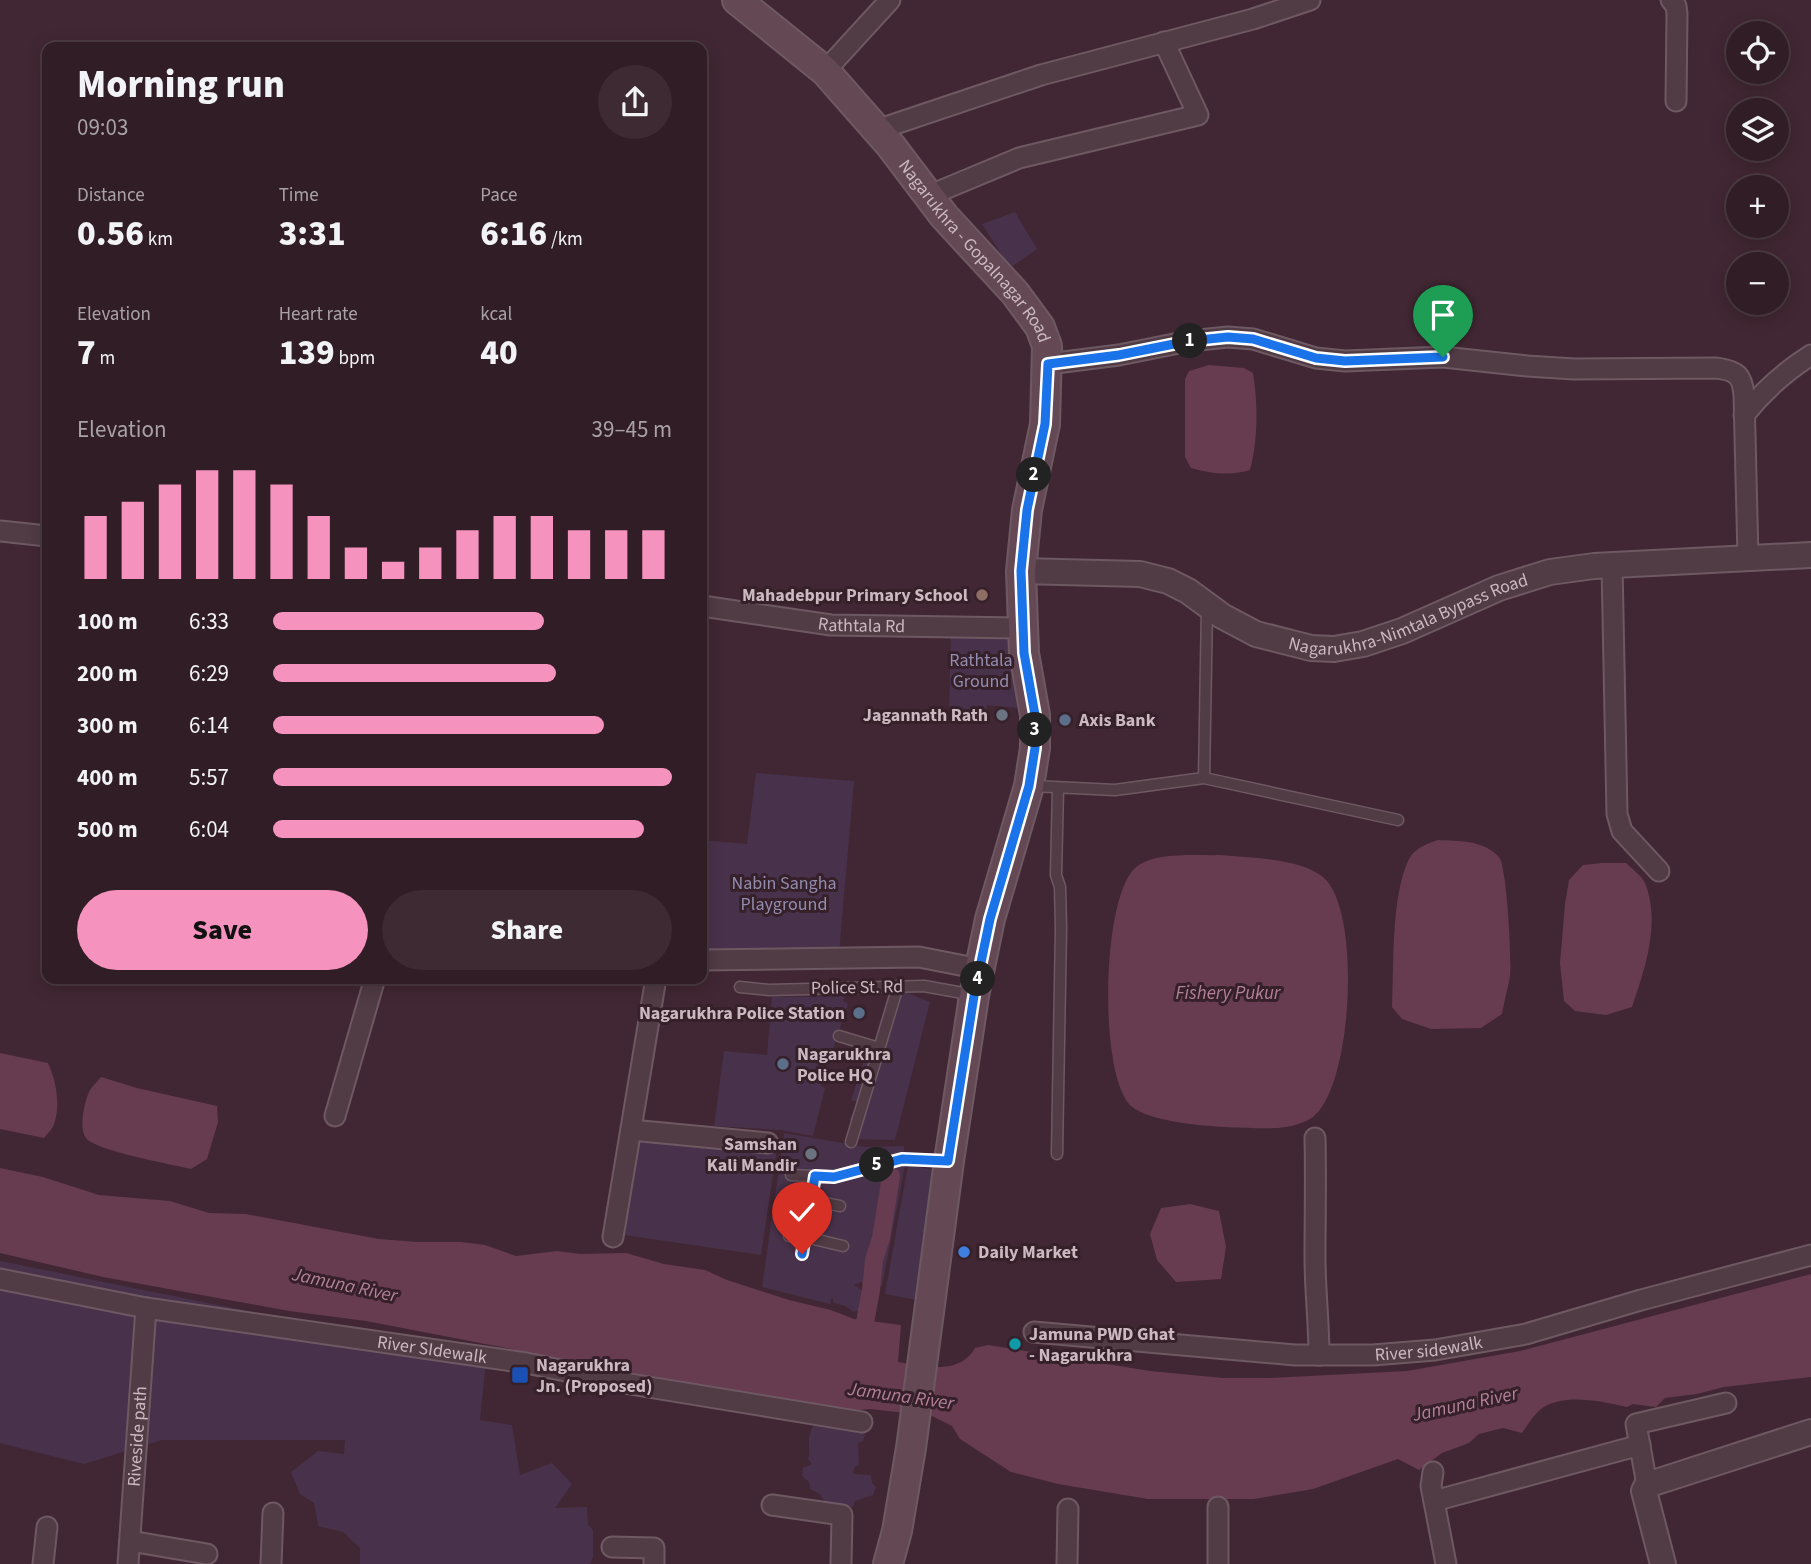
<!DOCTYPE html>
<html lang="en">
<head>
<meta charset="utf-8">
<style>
  body { margin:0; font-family:"Source Sans 3",sans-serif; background:#3d2a32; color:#f1f3f6; height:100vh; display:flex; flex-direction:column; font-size:26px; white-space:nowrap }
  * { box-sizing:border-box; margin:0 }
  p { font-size:23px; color:#a8a2a7 }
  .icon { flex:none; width:38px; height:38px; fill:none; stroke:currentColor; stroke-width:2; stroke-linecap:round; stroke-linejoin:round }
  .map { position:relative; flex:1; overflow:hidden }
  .drawer { position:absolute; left:42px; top:42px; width:665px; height:942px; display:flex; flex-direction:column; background:#311d26; border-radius:14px; box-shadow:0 4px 18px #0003,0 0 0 2px #4c3b43 }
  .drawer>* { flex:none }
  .fabs { position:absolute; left:1726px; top:21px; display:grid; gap:14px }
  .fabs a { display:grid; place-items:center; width:63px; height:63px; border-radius:50%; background:#311d26; box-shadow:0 4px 18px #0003,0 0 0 2px #4c3b43; font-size:35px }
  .pin { position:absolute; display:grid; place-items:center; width:60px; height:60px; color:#fff; margin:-72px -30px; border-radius:50% 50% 50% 0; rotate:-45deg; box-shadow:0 0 7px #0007 }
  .pin .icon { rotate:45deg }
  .km { position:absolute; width:35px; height:35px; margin:-18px; border-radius:50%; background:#222; color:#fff; font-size:19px; line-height:35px; text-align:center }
  .round { display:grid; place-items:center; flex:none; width:74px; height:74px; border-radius:37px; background:#3d2a32 }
  .overview { display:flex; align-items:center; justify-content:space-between; height:119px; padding:0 35px }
  h1 { font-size:38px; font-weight:800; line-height:52px }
  .figures { display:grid; grid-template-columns:repeat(3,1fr); gap:10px; height:119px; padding:7px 35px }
  .figures div { display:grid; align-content:center }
  .figures b { font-size:35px; font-weight:800 }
  .figures small { font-size:19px; font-weight:400 }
  .figures p { font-size:19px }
  .chart { height:196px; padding:14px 35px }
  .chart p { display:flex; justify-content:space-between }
  .chart svg { width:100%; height:126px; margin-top:7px; stroke:#f692be; stroke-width:6 }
  .action { display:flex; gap:14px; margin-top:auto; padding:14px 35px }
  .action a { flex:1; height:80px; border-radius:42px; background:#f692be; color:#111; font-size:28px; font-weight:800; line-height:80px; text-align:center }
  .action a+a { background:#3d2a32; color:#f1f3f6 }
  ul { padding:0 35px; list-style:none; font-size:23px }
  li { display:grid; grid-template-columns:112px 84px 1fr; align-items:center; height:52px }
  li i { height:18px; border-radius:9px; background:#f692be }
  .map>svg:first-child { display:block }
</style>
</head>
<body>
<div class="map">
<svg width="1811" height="1564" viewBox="0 0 1811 1564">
  <rect width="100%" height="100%" fill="#412733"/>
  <path fill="#48324b" d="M1015,212L1037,249L1010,268L982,224Z
    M951,633H1013L1014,672L1018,708L987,705L986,713L949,711Z
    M756,773L854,781L839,953L702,956V840L747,844Z
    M900,990L930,1002L895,1140L848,1139L853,1121L849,1120L858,1102L851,1100L869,1045H873L889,991Z
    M845,996L843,1001L848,1004L821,1086L825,1088L813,1136L780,1130L714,1126L724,1051L767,1055L772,997Z
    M634,1133L777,1147L761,1255L617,1234Z
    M784,1133L866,1147L904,1146L905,1165L882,1286L861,1282L854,1285C864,1292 874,1296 865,1309L853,1312L846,1306L834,1303L832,1297L830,1304L762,1287Z
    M908,1165L938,1171L917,1300L885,1294Z
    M0,1261L253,1312L487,1351L480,1420L512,1425L520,1475L552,1463L572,1484L555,1508L587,1507L588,1525L593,1530V1557L590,1564H360V1548L343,1532L318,1526L314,1503L300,1494L291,1472L318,1451L344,1454L345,1440H162L84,1464L0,1443Z
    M820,1412L863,1428L865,1435L863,1441L858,1443L859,1464L854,1468L853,1474L871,1475L872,1483L876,1487L873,1495L855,1501L853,1507L824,1501L820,1494L810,1489L809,1482L802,1476L803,1468L812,1464L808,1459C811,1450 807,1442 810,1434C812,1426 817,1421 820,1412Z"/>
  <path fill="#673b50" d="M1209,365L1244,368L1253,373C1258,403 1258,441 1250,470C1229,476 1211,474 1191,468L1185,457V379L1189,371Z
    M1438,840C1458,841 1484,840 1499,857C1507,866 1512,961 1510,976C1508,989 1504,1001 1502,1014L1481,1028L1431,1029L1402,1019L1392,1007C1394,965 1391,899 1408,861C1413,849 1426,844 1438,840Z
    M1221,855C1249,858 1301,858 1323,877C1362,909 1353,1086 1313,1117C1303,1124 1289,1127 1278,1128C1247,1129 1149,1127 1129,1104C1099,1069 1102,902 1134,869C1152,851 1197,856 1221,855Z
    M1602,863H1626C1632,869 1642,876 1645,883C1661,923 1645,969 1632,1007L1606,1015L1575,1011L1564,1001L1560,963L1565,904L1569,880L1583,865Z
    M0,1053L48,1063C56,1080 61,1106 54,1124C53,1129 47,1134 44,1138L0,1129Z
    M101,1077L137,1088L217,1106L218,1122L207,1159L191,1169C171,1164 96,1151 86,1138C78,1128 85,1099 90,1090C93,1085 98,1081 101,1077Z
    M0,1168L43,1177L99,1195L170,1201L209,1213L246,1214L379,1239L417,1242H461L485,1245L516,1256L557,1251L580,1254L626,1253L664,1264L705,1270L727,1280L789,1300L831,1310L854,1319L901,1325L898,1362C924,1366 959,1376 975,1348L988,1345L1150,1371L1223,1378H1268L1407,1371L1520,1351L1811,1274V1377L1724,1387L1697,1394L1665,1398L1656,1407L1633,1404L1627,1407C1603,1402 1567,1393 1544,1407C1535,1412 1528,1425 1522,1433L1503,1428L1479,1434L1469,1443L1442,1453L1419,1470L1398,1459L1313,1489L1254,1499H1148L1058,1484L1011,1472L960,1439L952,1426L932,1416L870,1409L850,1411L656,1378L598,1373L511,1349L366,1321L289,1311L103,1277L0,1253Z
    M1190,1204L1219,1211L1226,1247L1221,1279L1176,1282L1157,1260L1150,1234L1161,1208Z"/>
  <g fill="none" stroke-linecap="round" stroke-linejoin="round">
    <path stroke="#673b50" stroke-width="18" d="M861,1344L871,1290L874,1260L881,1238L891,1176"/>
    <g stroke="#6e5963" stroke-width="13">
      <path id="service" d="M1204,778L1207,607
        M1033,786L1115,790L1204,778L1398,820
        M740,987L769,990L924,986L974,995
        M839,1036L879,1048
        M851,1142L898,986
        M1057,1154L1061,928L1060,887L1056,875L1058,788
        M791,1175L834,1177L902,1159L948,1161
        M811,1200L840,1206
        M791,1212L809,1213
        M789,1236L805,1237L843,1246
        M802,1254L815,1176"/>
    </g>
    <g stroke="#6e5963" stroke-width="23">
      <g id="minor">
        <path d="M1671,0L1676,6L1677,14L1676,101"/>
        <path d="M825,71L890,0"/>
        <path d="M877,130L1041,75L1253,19L1310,0"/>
        <path d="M928,196L1019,158L1198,115L1164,42"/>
        <path d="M1048,364L1119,355L1189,341L1228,337L1253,339L1316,358L1345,361L1443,357L1527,366L1574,369L1717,368C1737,371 1742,375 1744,395L1748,558"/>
        <path d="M1744,415C1764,390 1784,372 1811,355"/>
        <path d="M0,531L47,536"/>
        <path d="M1612,565L1617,814L1622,831L1659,871"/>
        <path id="s1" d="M702,606L831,625L1023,628"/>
        <path d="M702,960L919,957L980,969"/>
        <path d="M335,1116L375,978"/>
        <path d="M631,1130L768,1143"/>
        <path d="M1315,1138C1316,1178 1315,1218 1315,1258C1315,1290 1319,1323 1319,1355"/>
        <path d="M613,1237L656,978"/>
        <path id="s2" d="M0,1279L146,1308L526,1363L630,1384L862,1422"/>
        <path id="s3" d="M1034,1332L1295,1355H1373L1435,1350L1526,1334L1641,1300L1811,1255"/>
        <path d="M1433,1472L1431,1486L1446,1564"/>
        <path d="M1647,1485L1636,1424L1726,1403"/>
        <path d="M1434,1501L1640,1445"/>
        <path d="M772,1505L842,1515L841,1564"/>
        <path d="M1218,1507V1564"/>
        <path d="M130,1541L207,1554"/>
        <path d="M612,1547L654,1548V1564"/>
        <path d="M43,1564L47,1527"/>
        <path id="s4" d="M128,1564L146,1308"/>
        <path d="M271,1564L273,1513"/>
        <path d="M1067,1564L1068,1509"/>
      </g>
    </g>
    <g stroke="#6e5963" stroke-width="28">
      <g id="tertiary">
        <path id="s5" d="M1021,571L1140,574L1168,581L1188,591L1222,616L1256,634L1311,648L1334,649L1363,644L1402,631L1499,588L1550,572L1594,566L1811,555"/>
        <path d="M1663,1564L1644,1491L1647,1485L1811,1432"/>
      </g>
    </g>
    <g stroke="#6e5963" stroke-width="32">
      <g id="secondary">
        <path id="s6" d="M737,0L825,71L891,146L944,216L1015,293L1040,327L1047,346L1045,424L1027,510L1021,571L1024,653L1035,715V748L1029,786L990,919L974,996L949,1161L911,1448L897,1531L888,1564"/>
      </g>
    </g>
    <use href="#service" stroke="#513b45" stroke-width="10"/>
    <use href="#minor" stroke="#513b45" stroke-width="19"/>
    <use href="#tertiary" stroke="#513b45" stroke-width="24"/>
    <use href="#secondary" stroke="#644955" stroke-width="28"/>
  </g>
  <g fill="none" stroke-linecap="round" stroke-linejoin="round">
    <g stroke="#fff" stroke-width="14">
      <path id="route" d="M802,1254L815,1176L834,1177L902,1159L948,1161L974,996L990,919L1029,786L1035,748V715L1024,653L1021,571L1027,510L1045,424L1048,364L1119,355L1189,341L1228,337L1253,339L1316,358L1345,361L1443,357"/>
    </g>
    <use href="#route" stroke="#1a73e8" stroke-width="9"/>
  </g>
  <circle fill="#8d6e63" stroke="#36202a" stroke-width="2.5" cx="982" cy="595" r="7"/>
  <g fill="#6b7280" stroke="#36202a" stroke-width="2.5">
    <circle cx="1002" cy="715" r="7"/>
    <circle cx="811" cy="1154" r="7"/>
  </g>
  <g fill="#5c6f8a" stroke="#36202a" stroke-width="2.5">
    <circle cx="1065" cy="720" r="7"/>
    <circle cx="859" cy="1013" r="7"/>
    <circle cx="783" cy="1064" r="7"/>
  </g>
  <circle fill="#3f7fe0" stroke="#36202a" stroke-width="2.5" cx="964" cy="1252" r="7"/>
  <circle fill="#0f9aa8" stroke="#36202a" stroke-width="2.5" cx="1015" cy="1344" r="7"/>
  <rect fill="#1a4fb4" stroke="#36202a" stroke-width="2.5" x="511" y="1366" width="18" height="18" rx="3.5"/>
  <g text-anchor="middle" stroke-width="6" stroke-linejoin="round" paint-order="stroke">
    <g font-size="18" fill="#cbb8c0" stroke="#36202a">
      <text dy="6" stroke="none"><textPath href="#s6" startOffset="348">Nagarukhra - Gopalnagar Road</textPath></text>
      <text dy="6" stroke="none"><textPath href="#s5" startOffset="411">Nagarukhra-Nimtala Bypass Road</textPath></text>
      <text dy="6" stroke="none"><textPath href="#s1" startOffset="161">Rathtala Rd</textPath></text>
      <text transform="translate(857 987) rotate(-1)" y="6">Police St. Rd</text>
      <text dy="6" stroke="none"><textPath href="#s3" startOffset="396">River sidewalk</textPath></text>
      <text dy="6" stroke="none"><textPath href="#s2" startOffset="438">River SIdewalk</textPath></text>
      <text dy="6" stroke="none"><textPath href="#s4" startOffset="128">Riveside path</textPath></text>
    </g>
    <g font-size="18" font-weight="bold" fill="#cbb8c0" stroke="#36202a" text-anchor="start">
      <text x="968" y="601" text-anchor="end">Mahadebpur Primary School</text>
      <text x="988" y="721" text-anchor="end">Jagannath Rath</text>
      <text x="1079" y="726">Axis Bank</text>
      <text x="845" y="1019" text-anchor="end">Nagarukhra Police Station</text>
      <text x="797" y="1060">Nagarukhra<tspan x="797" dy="21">Police HQ</tspan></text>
      <text x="797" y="1150" text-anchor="end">Samshan<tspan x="797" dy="21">Kali Mandir</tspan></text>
      <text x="978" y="1258">Daily Market</text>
      <text x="1029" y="1340">Jamuna PWD Ghat<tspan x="1029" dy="21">- Nagarukhra</tspan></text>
      <text x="536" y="1371">Nagarukhra<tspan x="536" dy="21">Jn. (Proposed)</tspan></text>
    </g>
    <g font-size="18" fill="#928daf" stroke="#36202a">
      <text x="981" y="666">Rathtala<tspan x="981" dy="21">Ground</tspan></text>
      <text x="784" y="889">Nabin Sangha<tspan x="784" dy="21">Playground</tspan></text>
    </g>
    <g font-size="19" font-style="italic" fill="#b28098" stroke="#36202a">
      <text x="1228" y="999">Fishery Pukur</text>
      <text transform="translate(345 1284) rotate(12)" y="7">Jamuna River</text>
      <text transform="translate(901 1395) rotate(8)" y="7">Jamuna River</text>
      <text transform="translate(1465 1403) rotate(-12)" y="7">Jamuna River</text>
    </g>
  </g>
</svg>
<div class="fabs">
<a><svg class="icon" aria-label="locate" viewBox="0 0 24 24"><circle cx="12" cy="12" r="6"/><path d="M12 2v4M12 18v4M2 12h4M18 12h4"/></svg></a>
<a><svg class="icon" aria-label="layers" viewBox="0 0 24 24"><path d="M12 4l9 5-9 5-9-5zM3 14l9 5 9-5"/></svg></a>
<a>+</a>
<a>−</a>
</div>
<div class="pin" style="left:1443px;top:357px;background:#1e9e55"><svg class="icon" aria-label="arrive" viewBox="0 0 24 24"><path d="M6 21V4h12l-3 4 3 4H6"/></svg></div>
<div class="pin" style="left:802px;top:1254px;background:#d93025"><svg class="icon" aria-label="check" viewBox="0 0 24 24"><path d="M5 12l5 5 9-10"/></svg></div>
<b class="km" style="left:1190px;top:341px">1</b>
<b class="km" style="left:1034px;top:475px">2</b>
<b class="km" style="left:1035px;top:730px">3</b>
<b class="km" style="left:978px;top:979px">4</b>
<b class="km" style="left:877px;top:1165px">5</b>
<section class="drawer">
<div class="overview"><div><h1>Morning run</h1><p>09:03</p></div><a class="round"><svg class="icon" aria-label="share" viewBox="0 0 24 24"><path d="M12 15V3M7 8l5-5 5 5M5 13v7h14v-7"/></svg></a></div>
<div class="figures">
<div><p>Distance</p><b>0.56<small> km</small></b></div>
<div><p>Time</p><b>3:31</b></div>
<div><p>Pace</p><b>6:16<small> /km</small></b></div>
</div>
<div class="figures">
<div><p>Elevation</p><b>7<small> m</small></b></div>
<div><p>Heart rate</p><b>139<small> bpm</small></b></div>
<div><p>kcal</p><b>40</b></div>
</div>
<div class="chart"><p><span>Elevation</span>39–45 m</p>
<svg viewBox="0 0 160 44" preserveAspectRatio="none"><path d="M5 44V22M15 44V17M25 44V11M35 44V6M45 44V6M55 44V11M65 44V22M75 44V33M85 44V38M95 44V33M105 44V27M115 44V22M125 44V22M135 44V27M145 44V27M155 44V27"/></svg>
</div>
<ul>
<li><b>100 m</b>6:33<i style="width:68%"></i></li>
<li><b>200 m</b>6:29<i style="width:71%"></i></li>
<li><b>300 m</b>6:14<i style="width:83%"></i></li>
<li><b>400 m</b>5:57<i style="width:100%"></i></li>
<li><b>500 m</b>6:04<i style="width:93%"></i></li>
</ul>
<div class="action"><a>Save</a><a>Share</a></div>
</section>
</div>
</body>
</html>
